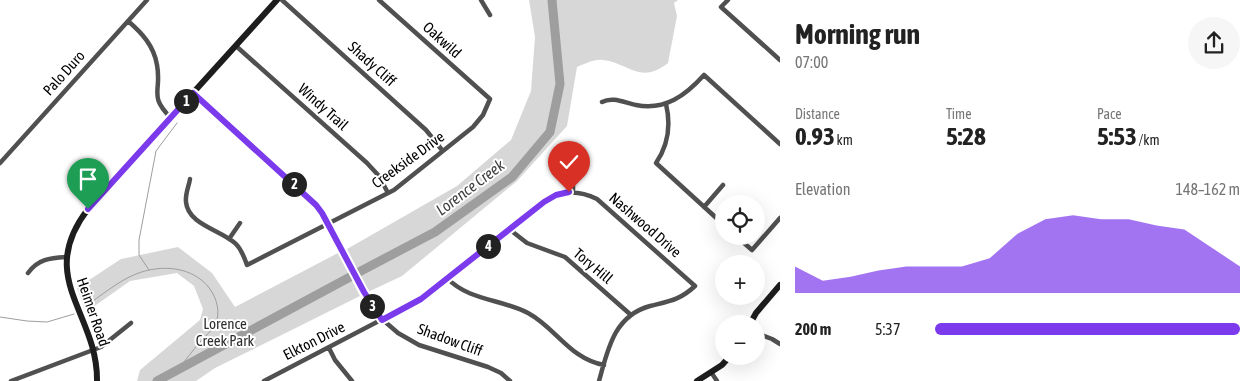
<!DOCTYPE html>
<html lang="en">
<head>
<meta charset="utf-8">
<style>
  body { margin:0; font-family:"Asap Condensed",sans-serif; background:#f6f6f6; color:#222; height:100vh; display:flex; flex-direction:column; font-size:19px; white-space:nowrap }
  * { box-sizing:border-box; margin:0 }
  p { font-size:16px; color:#767676 }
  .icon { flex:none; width:28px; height:28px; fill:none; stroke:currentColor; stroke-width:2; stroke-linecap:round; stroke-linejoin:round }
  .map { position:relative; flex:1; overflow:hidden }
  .side { display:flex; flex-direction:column; background:#fff; width:475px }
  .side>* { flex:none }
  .controls { position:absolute; left:715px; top:195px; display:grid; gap:10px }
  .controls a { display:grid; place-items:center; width:50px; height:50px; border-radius:50%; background:#fff; box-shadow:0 5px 20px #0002; font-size:25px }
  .pin { position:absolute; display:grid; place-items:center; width:42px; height:42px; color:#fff; margin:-51px -21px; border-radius:50% 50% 50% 0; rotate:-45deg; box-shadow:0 0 5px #0007 }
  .pin .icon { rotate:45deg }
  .km { position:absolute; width:25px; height:25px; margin:-12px; border-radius:50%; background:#222; color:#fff; font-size:14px; line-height:25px; text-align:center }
  .round { display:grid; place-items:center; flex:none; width:52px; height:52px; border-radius:26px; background:#f6f6f6 }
  .overview { display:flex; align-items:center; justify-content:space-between; height:85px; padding:0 15px }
  h1 { font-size:28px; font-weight:700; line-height:38px }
  .metrics { display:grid; grid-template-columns:repeat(3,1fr); gap:8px; height:85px; padding:5px 15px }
  .metrics div { display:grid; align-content:center }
  .metrics b { font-size:25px; font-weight:700 }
  .metrics small { font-size:14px; font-weight:400 }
  .metrics p { font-size:14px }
  .chart { height:140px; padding:10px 15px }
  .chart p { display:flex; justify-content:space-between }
  .chart svg { width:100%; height:90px; margin-top:5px; fill:#7c3aed; opacity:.7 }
  ul { padding:0 15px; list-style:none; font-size:16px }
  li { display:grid; grid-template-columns:80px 60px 1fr; align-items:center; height:38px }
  li i { height:12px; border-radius:6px; background:#7c3aed }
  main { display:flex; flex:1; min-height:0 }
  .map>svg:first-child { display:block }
</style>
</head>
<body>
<main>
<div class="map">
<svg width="780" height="381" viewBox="0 0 780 381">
  <rect width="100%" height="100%" fill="#fff"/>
  <path fill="#d7d7d7" d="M529,0H678L674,3L677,16L668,63C640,85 629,63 603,60C594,59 585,64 577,67L567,126L517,181L402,276L368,292L347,249L457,186L511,140L531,91L535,37Z
    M178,247L212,273L235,307L338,253L360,296L215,368L196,381H137L140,370L200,320L203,309L194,286L177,273L130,281L86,312L77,288L121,259Z"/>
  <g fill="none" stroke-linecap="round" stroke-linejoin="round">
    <path stroke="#9e9e9e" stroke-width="1" d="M149,270L139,255V240L156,151L177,123
      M84,307C101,296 118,281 136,274C161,264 193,266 210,289C217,299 221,313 215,325C212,331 205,336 200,342C193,350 186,360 178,369
      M0,317L27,321L47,322L74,314"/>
    <path stroke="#9e9e9e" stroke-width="9" d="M359,272L435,232L512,177L550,132L560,84L552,0
      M157,381L350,277"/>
    <path stroke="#505050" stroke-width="4.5" d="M282,0L426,130L442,150
      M481,0L490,15
      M728,0L721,7L780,60
      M128,21C142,33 154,46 157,65C162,92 148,95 171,118
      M236,46L367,163L379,176L388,193
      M193,93L316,205L322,213L364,292L383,320L398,333L419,345L488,367L501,373L510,381
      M602,102C613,96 625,103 636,105C665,111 686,95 704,75L780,144
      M666,104C671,125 669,144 656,163L724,225
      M0,163L147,0
      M190,179C189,186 185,194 186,202C188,225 222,230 236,244C242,250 244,257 247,265L394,190L473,127L483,115L490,99L379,0
      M573,192V180
      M704,207L723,185
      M509,229L527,243L565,257L631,315
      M736,236L752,250L780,218
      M229,239L240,223
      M28,273C38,259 50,258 66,257
      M447,278C469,301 502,299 528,313C556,328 570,359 604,365
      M756,333L772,339L780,344
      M329,348L335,360L352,381
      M711,372L717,381
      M11,381L101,347L131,323
      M264,381L421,299L544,202C562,190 578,190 597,199L695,286C680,300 670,301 650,306C614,316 608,349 599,381"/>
    <path stroke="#1d1d1d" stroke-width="6" d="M750,324L756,313L780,285
      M97,381C98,313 35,278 88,209L277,0
      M697,381L722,365L730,356"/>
  </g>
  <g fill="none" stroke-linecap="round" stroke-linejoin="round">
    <g stroke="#fff" stroke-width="10">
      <path id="route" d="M88,209L193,93L316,205L322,213L364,292L382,320L421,299L544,202L556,195L569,192"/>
    </g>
    <use href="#route" stroke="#7c3aed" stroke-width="6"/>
  </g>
  <g text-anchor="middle" stroke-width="4" stroke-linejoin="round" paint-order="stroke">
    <g font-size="15" fill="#000" stroke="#fff">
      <text transform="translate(442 40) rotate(42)" y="5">Oakwild</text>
      <text transform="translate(372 64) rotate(42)" y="5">Shady Cliff</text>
      <text transform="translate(64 73) rotate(-48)" y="5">Palo Duro</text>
      <text transform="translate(323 107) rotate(42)" y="5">Windy Trail</text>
      <text transform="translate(408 160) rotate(-36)" y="5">Creekside Drive</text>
      <text transform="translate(645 225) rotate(41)" y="5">Nashwood Drive</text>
      <text transform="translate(593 266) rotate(40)" y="5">Tory Hill</text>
      <text transform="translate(93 312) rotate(71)" y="5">Heimer Road</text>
      <text transform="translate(450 340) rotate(20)" y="5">Shadow Cliff</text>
      <text transform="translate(314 341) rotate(-27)" y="5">Elkton Drive</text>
    </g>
    <g font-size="15" fill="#2e2e2e" stroke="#fff">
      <text x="225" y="329">Lorence<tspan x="225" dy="17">Creek Park</tspan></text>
    </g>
    <g font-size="16" font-style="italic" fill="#3f3f3f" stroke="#fff">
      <text transform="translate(470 187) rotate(-37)" y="6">Lorence Creek</text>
    </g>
  </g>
</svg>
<div class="controls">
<a><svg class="icon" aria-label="locate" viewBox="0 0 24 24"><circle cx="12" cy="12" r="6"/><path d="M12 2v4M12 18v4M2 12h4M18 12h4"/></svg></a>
<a>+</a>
<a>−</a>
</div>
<div class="pin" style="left:88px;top:209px;background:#1e9e55"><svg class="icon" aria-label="arrive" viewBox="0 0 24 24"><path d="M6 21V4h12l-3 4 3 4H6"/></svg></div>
<div class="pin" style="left:569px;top:192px;background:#d93025"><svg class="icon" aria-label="check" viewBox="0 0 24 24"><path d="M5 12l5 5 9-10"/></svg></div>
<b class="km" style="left:186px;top:101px">1</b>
<b class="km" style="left:294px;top:184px">2</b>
<b class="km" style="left:372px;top:306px">3</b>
<b class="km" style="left:488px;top:246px">4</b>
</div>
<section class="side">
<div class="overview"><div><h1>Morning run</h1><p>07:00</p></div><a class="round"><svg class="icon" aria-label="share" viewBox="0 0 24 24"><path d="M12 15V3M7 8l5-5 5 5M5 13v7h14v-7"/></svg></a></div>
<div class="metrics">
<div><p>Distance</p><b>0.93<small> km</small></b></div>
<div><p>Time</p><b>5:28</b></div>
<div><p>Pace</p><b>5:53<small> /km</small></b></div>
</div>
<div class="chart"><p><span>Elevation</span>148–162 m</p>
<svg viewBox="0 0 160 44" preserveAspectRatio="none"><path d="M0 44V31L10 38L20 36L30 33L40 31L50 31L60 31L70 27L80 15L90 8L100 6L110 8L120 8L130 11L140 13L150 22L160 31V44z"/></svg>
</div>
<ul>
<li><b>200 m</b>5:37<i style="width:100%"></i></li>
</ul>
</section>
</main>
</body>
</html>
